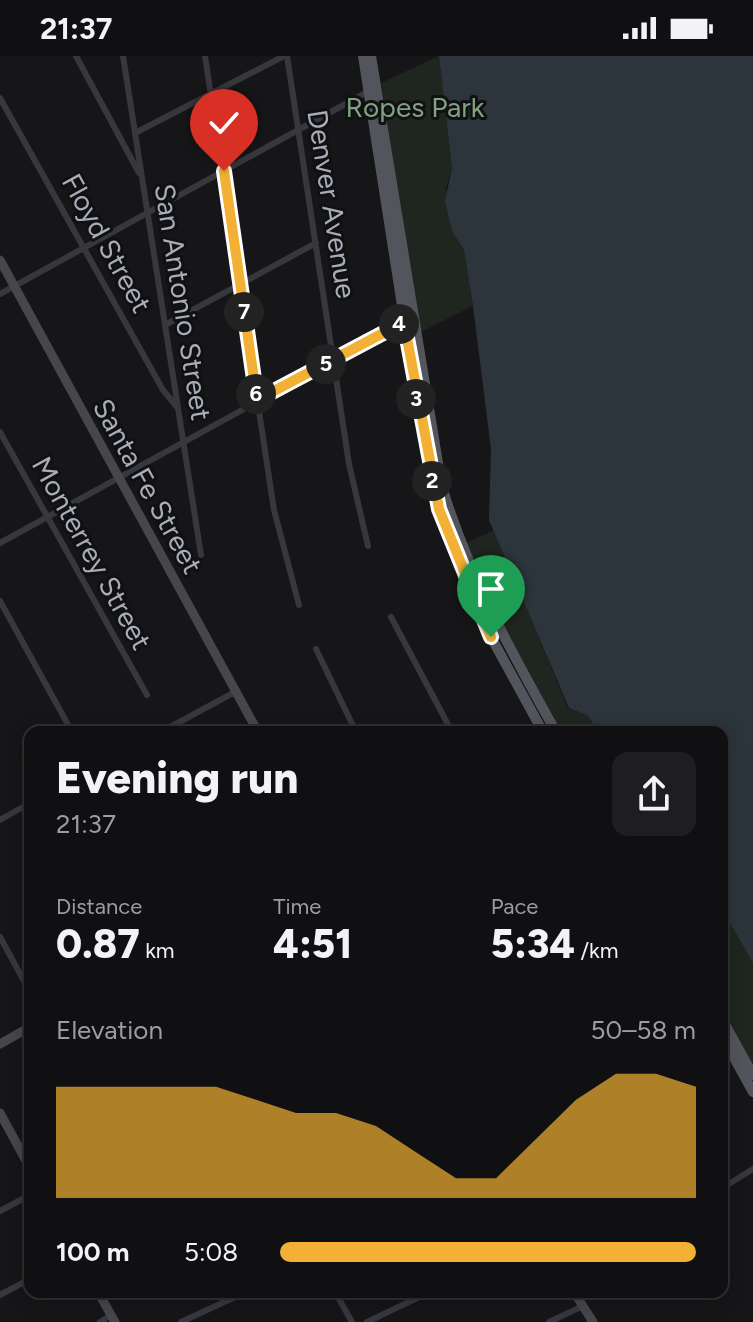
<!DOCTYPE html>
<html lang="en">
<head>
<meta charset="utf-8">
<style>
  body { margin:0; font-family:Figtree,sans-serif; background:#1e1e20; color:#f1f3f6; height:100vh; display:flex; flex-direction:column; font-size:30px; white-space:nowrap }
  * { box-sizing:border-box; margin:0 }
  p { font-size:26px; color:#9c9d9f }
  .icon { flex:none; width:44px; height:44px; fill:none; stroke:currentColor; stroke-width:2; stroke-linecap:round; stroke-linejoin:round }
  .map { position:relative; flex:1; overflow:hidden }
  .drawer { position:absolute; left:24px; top:670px; width:704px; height:572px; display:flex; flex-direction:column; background:#101012; border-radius:16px; box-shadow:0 4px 20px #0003,0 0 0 2px #303032 }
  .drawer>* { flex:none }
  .pin { position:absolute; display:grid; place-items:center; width:68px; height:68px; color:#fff; margin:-82px -34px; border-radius:50% 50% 50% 0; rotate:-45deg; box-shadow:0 0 8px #0007 }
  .pin .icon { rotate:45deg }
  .km { position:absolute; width:40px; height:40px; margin:-20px; border-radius:50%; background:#222; color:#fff; font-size:22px; line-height:40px; text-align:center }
  .round { display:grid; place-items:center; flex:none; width:84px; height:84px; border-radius:16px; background:#1e1e20 }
  .headline { display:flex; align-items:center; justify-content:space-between; height:136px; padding:0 32px }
  h1 { font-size:44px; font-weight:800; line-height:60px }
  .metrics { display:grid; grid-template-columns:repeat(3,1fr); gap:12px; height:136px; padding:8px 32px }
  .metrics div { display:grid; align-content:center }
  .metrics b { font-size:40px; font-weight:800 }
  .metrics small { font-size:22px; font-weight:400 }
  .metrics p { font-size:22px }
  .chart { height:224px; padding:16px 32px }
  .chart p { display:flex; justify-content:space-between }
  .chart svg { width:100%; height:144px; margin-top:8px; fill:#f2b134; opacity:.7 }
  ul { padding:0 32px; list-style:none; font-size:26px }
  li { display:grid; grid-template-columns:128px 96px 1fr; align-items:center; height:60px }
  li i { height:20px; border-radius:10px; background:#f2b134 }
  .status { display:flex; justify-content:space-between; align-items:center; height:56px; padding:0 40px; background:#101012; direction:ltr }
  .status svg { height:22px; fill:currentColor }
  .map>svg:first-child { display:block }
</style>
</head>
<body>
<div class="status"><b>21:37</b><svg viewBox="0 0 49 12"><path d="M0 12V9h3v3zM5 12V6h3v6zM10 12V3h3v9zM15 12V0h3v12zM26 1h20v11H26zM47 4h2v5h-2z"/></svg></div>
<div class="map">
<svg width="753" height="1266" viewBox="0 0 753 1266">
  <rect width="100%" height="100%" fill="#161618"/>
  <path fill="#1e261f" d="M439,0L452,112L446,132L452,175L464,194L473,250L419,277L381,27Z
    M494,474L568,652L588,660L598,676H561L495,558L466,487Z
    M722,860L727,862L753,907V1012L722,958Z"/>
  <path fill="#2c353c" d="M439,0H753V907L727,862L722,860V676H598L588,660L569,652L489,464L491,393L473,250L464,194L452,175L445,145L452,112Z"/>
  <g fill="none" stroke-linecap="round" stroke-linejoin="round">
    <path stroke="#37383d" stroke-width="6" d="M76,0L139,117
      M123,0L201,499
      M205,0L274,454L299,549
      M287,0L349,408L368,490
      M0,42L163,334L177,351
      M135,77L284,0
      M0,238L369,35
      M165,269L316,187
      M0,376L147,639
      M0,487L406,264
      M0,545L72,676
      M391,561L452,676
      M316,593L356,676
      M161,676L235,636
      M0,764L30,747
      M0,881L30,936
      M722,1132L753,1113
      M0,1155L30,1139
      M335,1236L352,1266
      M0,1239L30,1223
      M100,1266L111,1259
      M181,1266L246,1236
      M367,1266L430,1236
      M549,1266L583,1250"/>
    <path stroke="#45474d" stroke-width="9" d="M0,204L258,676
      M0,988L30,971
      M0,1057L30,1112
      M98,1236L115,1266
      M574,1236L593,1266"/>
    <path stroke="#53555c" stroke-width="10" d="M363,0L421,371L439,453L491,581L543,676
      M371,0L442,431C470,521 510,594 556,676
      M722,963L753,1019
      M722,980L753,1036"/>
  </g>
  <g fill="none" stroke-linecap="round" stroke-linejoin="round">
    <g stroke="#fff" stroke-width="16">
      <path id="route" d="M224,115L257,344L404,266L439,453L491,581"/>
    </g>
    <use href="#route" stroke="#f2b134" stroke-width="10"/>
  </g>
  <g text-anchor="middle" stroke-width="6" stroke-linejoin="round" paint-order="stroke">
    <g font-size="28" fill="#7fa381" stroke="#111113">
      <text x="415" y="61">Ropes Park</text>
    </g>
    <g font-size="28" fill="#a8adb8" stroke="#111113">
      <text transform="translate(332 148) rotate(81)" y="10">Denver Avenue</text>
      <text transform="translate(107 187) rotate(61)" y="10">Floyd Street</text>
      <text transform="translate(183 246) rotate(81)" y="10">San Antonio Street</text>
      <text transform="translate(148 430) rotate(61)" y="10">Santa Fe Street</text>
      <text transform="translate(92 497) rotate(61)" y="10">Monterrey Street</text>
    </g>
  </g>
</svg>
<div class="pin" style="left:491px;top:581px;background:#1e9e55"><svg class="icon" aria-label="arrive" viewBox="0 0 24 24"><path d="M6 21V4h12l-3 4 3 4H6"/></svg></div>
<div class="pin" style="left:224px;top:115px;background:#d93025"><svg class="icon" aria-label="check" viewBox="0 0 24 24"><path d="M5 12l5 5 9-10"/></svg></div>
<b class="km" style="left:432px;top:425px">2</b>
<b class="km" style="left:416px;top:343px">3</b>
<b class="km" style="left:399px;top:268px">4</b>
<b class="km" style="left:326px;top:308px">5</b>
<b class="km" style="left:256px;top:338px">6</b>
<b class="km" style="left:244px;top:256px">7</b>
<section class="drawer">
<div class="headline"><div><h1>Evening run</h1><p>21:37</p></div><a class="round"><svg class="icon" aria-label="share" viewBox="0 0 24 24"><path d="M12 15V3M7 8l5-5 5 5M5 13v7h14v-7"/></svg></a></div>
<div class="metrics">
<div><p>Distance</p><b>0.87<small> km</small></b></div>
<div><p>Time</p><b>4:51</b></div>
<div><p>Pace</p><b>5:34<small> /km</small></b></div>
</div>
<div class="chart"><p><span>Elevation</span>50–58 m</p>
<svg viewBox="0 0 160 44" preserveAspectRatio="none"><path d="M0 44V10L10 10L20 10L30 10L40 10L50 14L60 18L70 18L80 22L90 30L100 38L110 38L120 26L130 14L140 6L150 6L160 10V44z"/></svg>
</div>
<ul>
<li><b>100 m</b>5:08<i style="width:100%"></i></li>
</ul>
</section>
</div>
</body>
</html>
